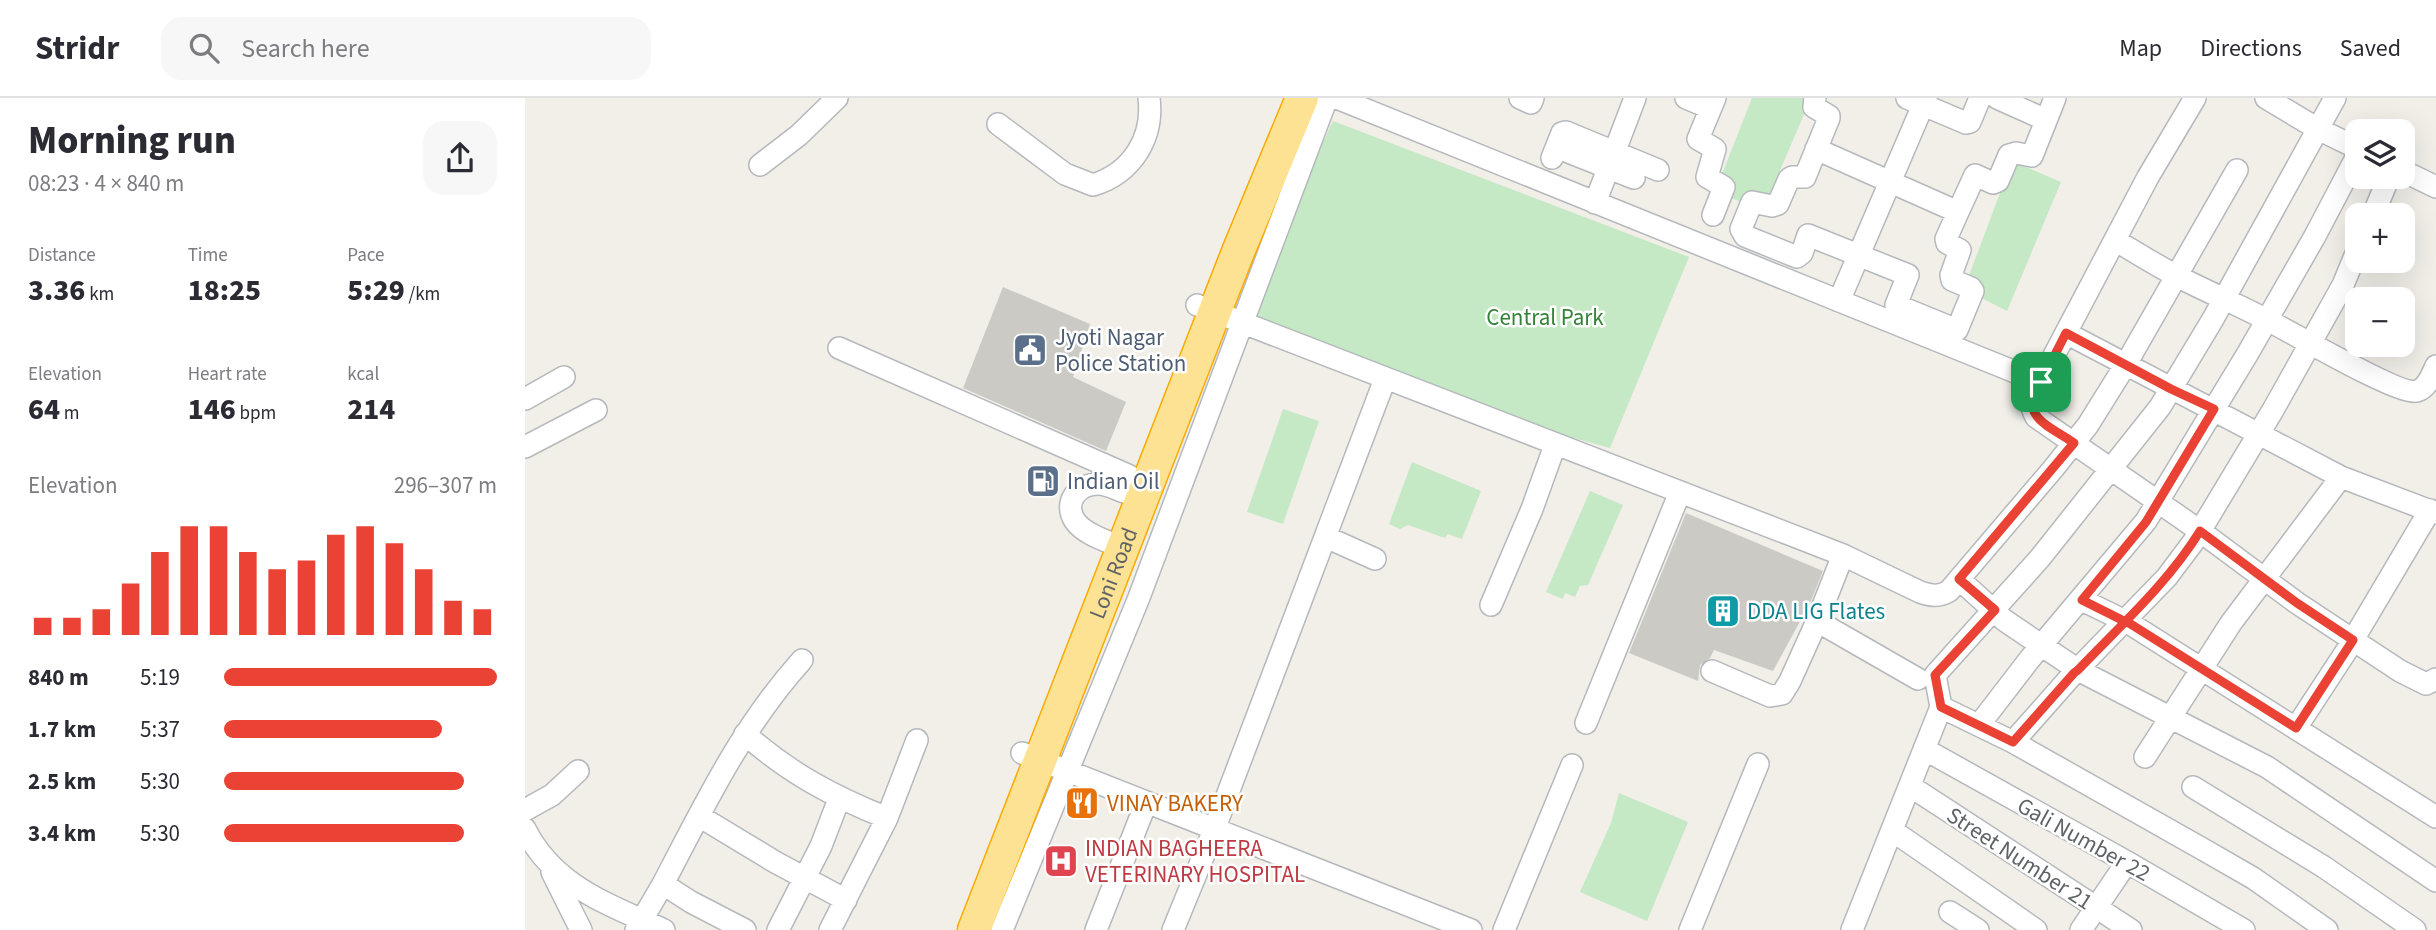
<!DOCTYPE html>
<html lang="en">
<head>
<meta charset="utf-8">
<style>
  body { margin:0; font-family:"Source Sans 3",sans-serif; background:#f7f7f7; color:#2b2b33; height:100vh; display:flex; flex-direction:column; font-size:26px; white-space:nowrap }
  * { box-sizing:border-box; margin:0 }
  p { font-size:23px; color:#7c7c81 }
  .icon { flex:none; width:38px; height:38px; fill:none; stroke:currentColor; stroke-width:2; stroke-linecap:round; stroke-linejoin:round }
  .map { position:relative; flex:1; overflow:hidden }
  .side { display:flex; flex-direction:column; background:#fff; width:525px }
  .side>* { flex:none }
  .tools { position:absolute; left:1820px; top:21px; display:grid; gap:14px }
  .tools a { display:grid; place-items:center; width:70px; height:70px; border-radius:14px; background:#fff; box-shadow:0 7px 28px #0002; font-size:35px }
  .pin { position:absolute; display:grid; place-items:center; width:60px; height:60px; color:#fff; margin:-30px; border-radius:14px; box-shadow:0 4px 10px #0006 }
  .round { display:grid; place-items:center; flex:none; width:74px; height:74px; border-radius:21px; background:#f7f7f7 }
  .headline { display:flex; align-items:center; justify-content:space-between; height:119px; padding:0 28px }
  h1 { font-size:38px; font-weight:800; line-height:52px }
  .figures { display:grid; grid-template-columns:repeat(3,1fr); gap:10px; height:119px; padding:7px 28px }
  .figures div { display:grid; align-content:center }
  .figures b { font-size:30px; font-weight:800 }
  .figures small { font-size:19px; font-weight:400 }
  .figures p { font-size:19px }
  .chart { height:196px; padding:14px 28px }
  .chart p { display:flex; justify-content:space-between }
  .chart svg { width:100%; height:126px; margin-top:7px; stroke:#ea4335; stroke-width:6 }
  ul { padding:0 28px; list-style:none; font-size:23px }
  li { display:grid; grid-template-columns:112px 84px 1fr; align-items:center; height:52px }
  li i { height:18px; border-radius:9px; background:#ea4335 }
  header { display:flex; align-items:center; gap:42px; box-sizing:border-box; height:98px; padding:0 35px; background:#fff; border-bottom:2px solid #e1e1e2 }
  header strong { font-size:33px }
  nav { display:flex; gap:38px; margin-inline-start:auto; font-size:24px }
  .search { width:490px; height:63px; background:#f7f7f7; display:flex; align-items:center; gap:18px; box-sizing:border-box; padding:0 24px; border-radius:21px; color:#7c7c81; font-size:26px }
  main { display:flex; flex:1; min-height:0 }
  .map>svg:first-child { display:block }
</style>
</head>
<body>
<header>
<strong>Stridr</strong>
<div class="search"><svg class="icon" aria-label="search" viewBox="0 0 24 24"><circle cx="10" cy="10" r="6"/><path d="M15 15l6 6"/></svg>Search here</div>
<nav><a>Map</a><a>Directions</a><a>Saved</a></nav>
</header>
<main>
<section class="side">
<div class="headline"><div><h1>Morning run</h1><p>08:23 · 4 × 840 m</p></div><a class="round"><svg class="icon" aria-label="share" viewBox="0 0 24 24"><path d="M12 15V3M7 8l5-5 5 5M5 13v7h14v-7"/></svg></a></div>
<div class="figures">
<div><p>Distance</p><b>3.36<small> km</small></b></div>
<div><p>Time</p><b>18:25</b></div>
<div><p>Pace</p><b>5:29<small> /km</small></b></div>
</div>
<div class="figures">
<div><p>Elevation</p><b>64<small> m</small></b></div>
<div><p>Heart rate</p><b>146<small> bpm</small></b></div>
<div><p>kcal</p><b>214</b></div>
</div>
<div class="chart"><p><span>Elevation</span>296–307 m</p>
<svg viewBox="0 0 160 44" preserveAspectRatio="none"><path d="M5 44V38M15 44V38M25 44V35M35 44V26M45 44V15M55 44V6M65 44V6M75 44V15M85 44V21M95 44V18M105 44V9M115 44V6M125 44V12M135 44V21M145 44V32M155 44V35"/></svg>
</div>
<ul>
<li><b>840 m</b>5:19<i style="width:100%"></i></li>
<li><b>1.7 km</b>5:37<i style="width:80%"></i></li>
<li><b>2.5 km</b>5:30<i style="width:88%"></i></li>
<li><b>3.4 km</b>5:30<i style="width:88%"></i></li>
</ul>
</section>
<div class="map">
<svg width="1911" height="832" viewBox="0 0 1911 832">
  <rect width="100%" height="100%" fill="#f1efe8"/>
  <path fill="#c5e8c5" d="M1227,0H1286L1238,112L1190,94Z
    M808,23L1164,159L1085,350L987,323L728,219L749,150Z
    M1487,63L1536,84L1482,213L1439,191Z
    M758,311L794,323L758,426L722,414Z
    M887,364L956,393L937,441L923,436L920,440L883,427L875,431L864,426Z
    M1065,393L1098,407L1063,487L1055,488L1050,499L1040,495L1038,501L1021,494Z
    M1094,695L1163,724L1122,823L1055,794L1086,725Z"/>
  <path fill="#cccac5" d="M478,189L565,226L548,279L601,304L581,353L438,290Z
    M1161,415L1298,473L1285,505L1248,573L1189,552L1185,560L1175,567L1173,583L1104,555Z"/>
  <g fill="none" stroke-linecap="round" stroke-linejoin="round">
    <g stroke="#b5b8bc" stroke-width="24">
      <path id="minor" d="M812,0L1515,284L1623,79L1670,0
        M995,0L1006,5L1008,0
        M1161,0L1185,10
        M1290,0L1289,9L1304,18V20L1280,79H1267L1264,81L1253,106L1247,108L1227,104L1216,131L1220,138L1272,159L1277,155L1283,137L1383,177L1371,207L1432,232L1448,193L1446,190L1427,182L1426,177L1435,152L1422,145L1421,141L1433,114
        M1382,0L1441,25L1445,24L1455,0
        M1472,0L1521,22
        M1741,0L1793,31L1832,50
        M473,26L540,76L568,87C607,75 629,40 624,0
        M1291,51L1433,114L1450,77L1468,85L1473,83L1484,57L1491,55L1507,58L1530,0
        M1041,53L1109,80
        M1027,60L1037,35L1041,34L1133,72
        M235,67L274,37L312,0
        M1878,73L1911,89
        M1070,105L1110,0
        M1188,117L1199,89L1182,79L1190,51L1173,41L1190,0
        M1848,117L1864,79
        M1590,142C1610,154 1629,166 1650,177C1680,193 1712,206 1742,222C1765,233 1874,298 1892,293C1903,290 1907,276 1911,268
        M1314,203L1401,0
        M672,207L1318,457L1395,494C1407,498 1414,499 1424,493L1528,371L1563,327L1601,266L1712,72
        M1541,235L1816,379
        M314,250L605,378
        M1515,284C1507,297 1503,305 1511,319L1675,433L1772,505L1875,573L1901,586L1911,581
        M0,301L39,279
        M0,349L71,312
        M801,439L850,461
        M598,450C583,443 560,437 550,423C538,405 552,386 573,386C582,386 591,391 599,394
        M1434,481L1479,522L1553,572L1742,669L1911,783
        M1557,502L1604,525L1911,719
        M966,507L1007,411L1030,347
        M1292,523L1318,457
        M1187,573L1245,598L1257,596L1265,583L1292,523L1393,581
        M1416,609L1488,644L1674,749L1728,780L1802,832
        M1061,625L1155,394
        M1454,627L1504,562L1621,423L1723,255L1790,138L1832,58
        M1771,630L1822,552L1905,412
        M220,636C264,675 307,698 362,720
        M1488,644L1549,575L1642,479L1669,443L1748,312L1818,187L1832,153
        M1399,651L1602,764L1719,832
        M497,655L946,832
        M1620,659L1706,525L1816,379L1911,415
        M1385,688L1606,832
        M1668,689L1799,769L1890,832
        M0,712L27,697L53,673
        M174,718L250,764L321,802
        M0,731C29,789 84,806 139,832
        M1368,733L1511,832
        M27,774L56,832
        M138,786C180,706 216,630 277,562
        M1425,814L1453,832
        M111,832L138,786L166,804L220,832
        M253,832L296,748L314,701
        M305,832L362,720L392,642
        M477,832L613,502L802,0
        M571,832L621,705
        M648,832L689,732L860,281
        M979,832L1047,667
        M1165,832L1233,666
        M1327,832L1416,609L1410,577L1515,460L1635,309L1688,221L1810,0
        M1556,832L1602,764"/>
    </g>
    <g stroke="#f9ab00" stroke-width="35">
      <g id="highway">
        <path id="s1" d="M449,832L713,154L777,0"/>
      </g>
    </g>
    <use href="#minor" stroke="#fff" stroke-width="21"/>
    <use href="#highway" stroke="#fde293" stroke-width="32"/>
  </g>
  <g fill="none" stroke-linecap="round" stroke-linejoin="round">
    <g stroke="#fff" stroke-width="14">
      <path id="route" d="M1516,284C1492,318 1523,327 1549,345L1434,481L1470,512L1410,577L1416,609L1488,644L1549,575L1553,572C1595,528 1643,485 1675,433L1772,505L1828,542L1771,630L1604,525L1599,523L1557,502L1621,424L1689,311L1646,291L1541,235L1516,284"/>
    </g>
    <use href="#route" stroke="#ea4335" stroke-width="9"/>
  </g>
  <defs>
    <g id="civic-square" transform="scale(1.75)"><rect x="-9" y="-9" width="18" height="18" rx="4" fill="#5c6f8a" stroke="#fff"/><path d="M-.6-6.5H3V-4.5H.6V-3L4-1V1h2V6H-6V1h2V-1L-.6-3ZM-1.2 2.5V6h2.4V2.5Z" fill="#fff"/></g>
    <g id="fuel-square" transform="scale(1.75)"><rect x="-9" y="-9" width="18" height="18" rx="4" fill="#5c6f8a" stroke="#fff"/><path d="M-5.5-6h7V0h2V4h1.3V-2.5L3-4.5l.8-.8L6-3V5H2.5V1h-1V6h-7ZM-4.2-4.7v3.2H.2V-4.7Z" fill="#fff"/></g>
    <g id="building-square" transform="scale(1.75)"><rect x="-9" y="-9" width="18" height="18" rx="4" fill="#0f9aa8" stroke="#fff"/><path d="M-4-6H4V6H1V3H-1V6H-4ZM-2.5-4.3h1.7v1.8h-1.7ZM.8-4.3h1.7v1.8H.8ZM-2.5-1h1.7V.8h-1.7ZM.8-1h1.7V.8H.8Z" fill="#fff"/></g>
    <g id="restaurant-square" transform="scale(1.75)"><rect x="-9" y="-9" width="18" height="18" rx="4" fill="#e8710a" stroke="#fff"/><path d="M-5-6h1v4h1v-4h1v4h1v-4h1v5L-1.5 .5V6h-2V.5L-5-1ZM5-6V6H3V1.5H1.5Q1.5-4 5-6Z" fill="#fff"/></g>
    <g id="hospital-square" transform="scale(1.75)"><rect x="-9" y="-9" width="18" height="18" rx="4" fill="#e0444e" stroke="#fff"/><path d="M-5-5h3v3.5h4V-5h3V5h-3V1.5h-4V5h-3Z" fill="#fff"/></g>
  </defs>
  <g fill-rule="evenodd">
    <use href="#civic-square" x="505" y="252"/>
    <use href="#fuel-square" x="518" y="383"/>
    <use href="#building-square" x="1198" y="513"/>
    <use href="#restaurant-square" x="557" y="705"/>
    <use href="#hospital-square" x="536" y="763"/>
  </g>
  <g text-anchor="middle" stroke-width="5" stroke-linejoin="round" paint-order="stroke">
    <g font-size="23" fill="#348238" stroke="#fff">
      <text x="1020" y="227">Central Park</text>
    </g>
    <g font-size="23" fill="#4e5e75" stroke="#fff" text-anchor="start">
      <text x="530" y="247">Jyoti Nagar<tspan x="530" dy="26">Police Station</tspan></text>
      <text x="542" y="391">Indian Oil</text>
    </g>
    <g font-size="23" fill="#5f6368" stroke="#fff">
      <text dy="8" stroke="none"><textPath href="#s1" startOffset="383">Loni Road</textPath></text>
      <text transform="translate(1559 741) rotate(29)" y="8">Gali Number 22</text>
      <text transform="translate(1495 760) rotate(33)" y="8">Street Number 21</text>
    </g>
    <g font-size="23" fill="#0d838f" stroke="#fff" text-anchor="start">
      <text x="1222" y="521">DDA LIG Flates</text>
    </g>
    <g font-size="23" fill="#c56008" stroke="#fff" text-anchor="start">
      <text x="582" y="713">VINAY BAKERY</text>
    </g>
    <g font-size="23" fill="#be3a42" stroke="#fff" text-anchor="start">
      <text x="560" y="758">INDIAN BAGHEERA<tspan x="560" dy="26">VETERINARY HOSPITAL</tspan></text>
    </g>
  </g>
</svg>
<div class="tools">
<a><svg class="icon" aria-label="layers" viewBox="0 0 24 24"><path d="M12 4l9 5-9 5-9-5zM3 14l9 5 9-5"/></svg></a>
<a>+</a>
<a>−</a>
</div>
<div class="pin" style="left:1516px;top:284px;background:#1e9e55"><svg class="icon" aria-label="arrive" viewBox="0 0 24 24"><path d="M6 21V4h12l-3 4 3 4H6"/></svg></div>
</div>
</main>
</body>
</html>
